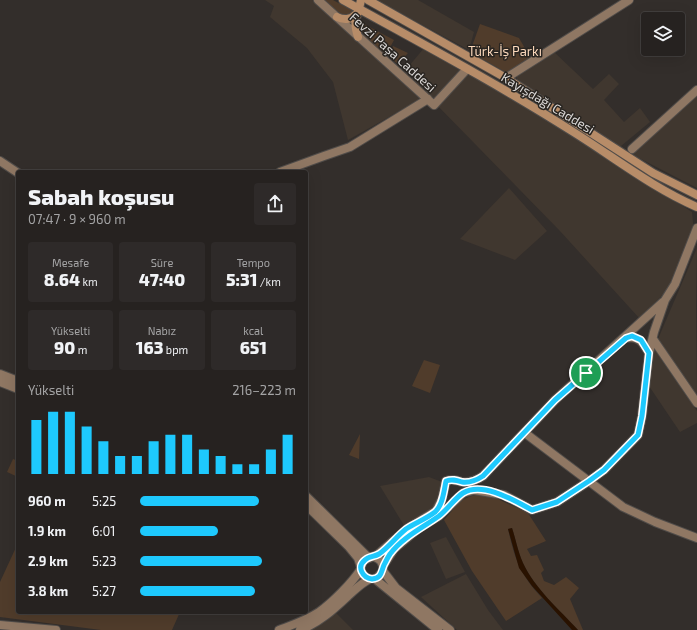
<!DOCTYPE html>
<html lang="tr">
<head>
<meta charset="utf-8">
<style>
  body { margin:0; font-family:"Exo 2",sans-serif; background:#2e2a29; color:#f1f3f6; height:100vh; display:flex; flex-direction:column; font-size:15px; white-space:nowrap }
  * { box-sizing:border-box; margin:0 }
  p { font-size:13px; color:#a4a4a5 }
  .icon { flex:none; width:22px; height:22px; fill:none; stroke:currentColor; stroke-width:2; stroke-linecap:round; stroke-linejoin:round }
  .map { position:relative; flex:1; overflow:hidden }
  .sheet { position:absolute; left:16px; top:170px; width:292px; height:444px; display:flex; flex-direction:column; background:#262220; border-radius:4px; box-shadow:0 4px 16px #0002,0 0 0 1px #423f3e }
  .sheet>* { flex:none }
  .buttons { position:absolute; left:641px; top:12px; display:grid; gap:8px }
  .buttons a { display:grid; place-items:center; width:44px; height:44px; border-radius:4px; background:#262220; box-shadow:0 4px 16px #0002,0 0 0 1px #423f3e; font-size:20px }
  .pin { position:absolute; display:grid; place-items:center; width:34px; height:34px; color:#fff; margin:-17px; border:2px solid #fff; border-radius:50%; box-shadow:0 1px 4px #0007 }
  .round { display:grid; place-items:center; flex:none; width:42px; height:42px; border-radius:4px; background:#2e2a29 }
  .overview { display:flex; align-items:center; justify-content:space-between; height:68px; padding:0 12px }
  h1 { font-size:22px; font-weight:800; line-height:30px }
  .figures { display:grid; grid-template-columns:repeat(3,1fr); gap:6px; height:68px; padding:4px 12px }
  .figures div { display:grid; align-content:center; border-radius:4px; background:#2e2a29; text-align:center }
  .figures b { font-size:17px; font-weight:800 }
  .figures small { font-size:11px; font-weight:400 }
  .figures p { font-size:11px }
  .chart { height:112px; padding:8px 12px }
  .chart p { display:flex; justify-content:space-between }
  .chart svg { width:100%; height:72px; margin-top:4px; stroke:#1ec9fd; stroke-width:6 }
  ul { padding:0 12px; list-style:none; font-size:13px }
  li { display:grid; grid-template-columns:64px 48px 1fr; align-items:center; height:30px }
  li i { height:10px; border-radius:5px; background:#1ec9fd }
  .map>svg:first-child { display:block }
</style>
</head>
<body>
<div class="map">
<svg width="697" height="630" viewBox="0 0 697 630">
  <rect width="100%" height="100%" fill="#332e2b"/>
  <path fill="#40372f" d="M265,0H313L423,98L348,140L333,82L307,48L270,17L274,6Z
    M376,0H418L474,32L469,50Z
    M425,47L529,108L692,212L694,233L669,288L640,319L560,231L434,102L403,73Z
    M553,51L593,89L609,74L619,84L604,100L624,122L640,108L650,122L621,146H617L517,80V74Z
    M697,94V188L635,156L633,154L634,150Z
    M509,188L547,231L515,260L460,239Z
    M697,248L696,308L697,399L658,339Z
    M654,349L697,411V423L680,432L649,386Z
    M429,477L442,482L434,509L405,527L380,486Z
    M446,537L465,572L446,579L430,543Z
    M466,574L488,610L503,630H457L421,597Z
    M336,613L353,630H306L321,623Z"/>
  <path fill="#503c2b" d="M322,0H333L355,12L347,16H340Z
    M362,23L394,40L386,55C376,46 362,38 360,25Z
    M480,24L519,38L530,57L507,73L470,52Z
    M393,46L408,53L398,64L389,57Z
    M424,360L440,365L430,393L412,386Z
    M360,434L359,459L349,455Z
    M13,459L18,461V477L7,472Z
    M487,494L528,513L546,541L527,549L531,556L537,555L544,570L541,573L544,581L554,585L566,577L579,588L570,599L583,630H578C559,609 535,589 523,563C518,552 516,540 512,528L508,529C515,560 520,574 542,598L506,621L472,571L444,520C460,502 462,495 487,494Z
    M18,543V612H180L172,630H101L0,617V582Z"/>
  <path fill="#291200" d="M512,528C516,540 518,552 523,563C535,589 559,609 578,630H572L532,586L519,568L508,529Z"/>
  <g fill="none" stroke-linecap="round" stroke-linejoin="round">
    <g stroke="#504c49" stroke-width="10">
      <path id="secondary" d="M318,0L434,105L467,69
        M506,78L629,0
        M632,149L697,90
        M0,161L18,173
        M280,172L324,156L350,147L428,99
        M626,338C639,335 643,343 649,353
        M653,339L697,403
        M0,374L18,381
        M0,382L18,389
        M525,433L623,507L655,522L697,538
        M446,481C452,479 456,480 462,482C470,483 477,480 483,476L555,400L663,302
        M306,496L367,556L371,557
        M306,505L349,547L358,558L361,567
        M374,557C381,559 384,564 383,571L377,578C365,582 356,571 364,560L377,555L408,528L436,511L442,499L446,481
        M383,566L394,549L419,528L439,516L463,493L474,490L504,495L532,510L557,502L589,481L604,470L638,435L642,416L649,353L654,332L665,300L675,284L697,228
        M383,571L396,588L450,630
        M375,579L438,630
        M0,625L56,630
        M279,630C292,625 307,620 319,612C332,603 352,583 361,569
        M300,630C319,623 333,610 348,596C355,590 361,583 370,579"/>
    </g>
    <g stroke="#504c49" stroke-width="10">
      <path id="primary" d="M343,0C421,43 500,85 575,133C615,158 653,188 697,207
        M368,0L506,78L653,173L697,195
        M337,17C343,20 351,20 355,15
        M358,37C352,19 358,16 361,0"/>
    </g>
    <use href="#secondary" stroke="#8f7763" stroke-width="8"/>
    <use href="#primary" stroke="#b78c68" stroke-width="8"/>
  </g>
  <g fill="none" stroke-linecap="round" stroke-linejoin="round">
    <g stroke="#fff" stroke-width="8">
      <path id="route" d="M632,336L641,340L649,353L642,416L638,435L604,470L589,481L557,502L532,510C515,501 483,481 463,493C455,498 447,510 439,516C422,528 403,537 390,554C388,557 386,561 384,565C381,572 382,578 372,579C363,578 356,567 365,560C369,556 374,557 379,554C389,547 396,537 406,529C415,523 426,519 435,512C443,505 444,490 446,481C452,479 456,480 462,482C470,483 477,480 483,476L555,400L626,338Z"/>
    </g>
    <use href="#route" stroke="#1ec9fd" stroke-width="5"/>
  </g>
  <g text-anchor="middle" stroke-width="3" stroke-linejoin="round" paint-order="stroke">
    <g font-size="13" fill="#fcd9bc" stroke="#292521">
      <text x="505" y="56">Türk-İş Parkı</text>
    </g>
    <g font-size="13" fill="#dad7d5" stroke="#292521">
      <text transform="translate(393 52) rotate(42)" y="5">Fevzi Paşa Caddesi</text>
      <text transform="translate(548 103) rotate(31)" y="5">Kayışdağı Caddesi</text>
    </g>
  </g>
</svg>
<div class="buttons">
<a><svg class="icon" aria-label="layers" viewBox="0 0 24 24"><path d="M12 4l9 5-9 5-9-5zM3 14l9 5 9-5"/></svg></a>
</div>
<div class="pin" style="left:586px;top:373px;background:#1e9e55"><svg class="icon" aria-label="arrive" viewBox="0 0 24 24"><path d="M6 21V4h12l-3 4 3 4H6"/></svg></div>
<section class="sheet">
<div class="overview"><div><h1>Sabah koşusu</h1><p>07:47 · 9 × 960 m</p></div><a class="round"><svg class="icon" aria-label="share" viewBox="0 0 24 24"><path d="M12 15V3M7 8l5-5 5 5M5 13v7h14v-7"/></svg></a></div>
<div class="figures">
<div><p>Mesafe</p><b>8.64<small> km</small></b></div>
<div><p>Süre</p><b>47:40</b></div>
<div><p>Tempo</p><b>5:31<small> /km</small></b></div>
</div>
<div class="figures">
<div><p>Yükselti</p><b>90<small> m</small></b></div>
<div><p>Nabız</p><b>163<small> bpm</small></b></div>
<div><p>kcal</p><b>651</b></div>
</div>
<div class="chart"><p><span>Yükselti</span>216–223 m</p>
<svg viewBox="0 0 160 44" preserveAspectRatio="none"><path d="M5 44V11M15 44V6M25 44V6M35 44V15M45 44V24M55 44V33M65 44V33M75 44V24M85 44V20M95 44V20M105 44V29M115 44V33M125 44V38M135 44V38M145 44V29M155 44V20"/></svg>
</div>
<ul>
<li><b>960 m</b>5:25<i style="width:76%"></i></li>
<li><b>1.9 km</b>6:01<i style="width:50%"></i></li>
<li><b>2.9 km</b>5:23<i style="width:78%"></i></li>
<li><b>3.8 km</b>5:27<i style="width:74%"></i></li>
</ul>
</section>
</div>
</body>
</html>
